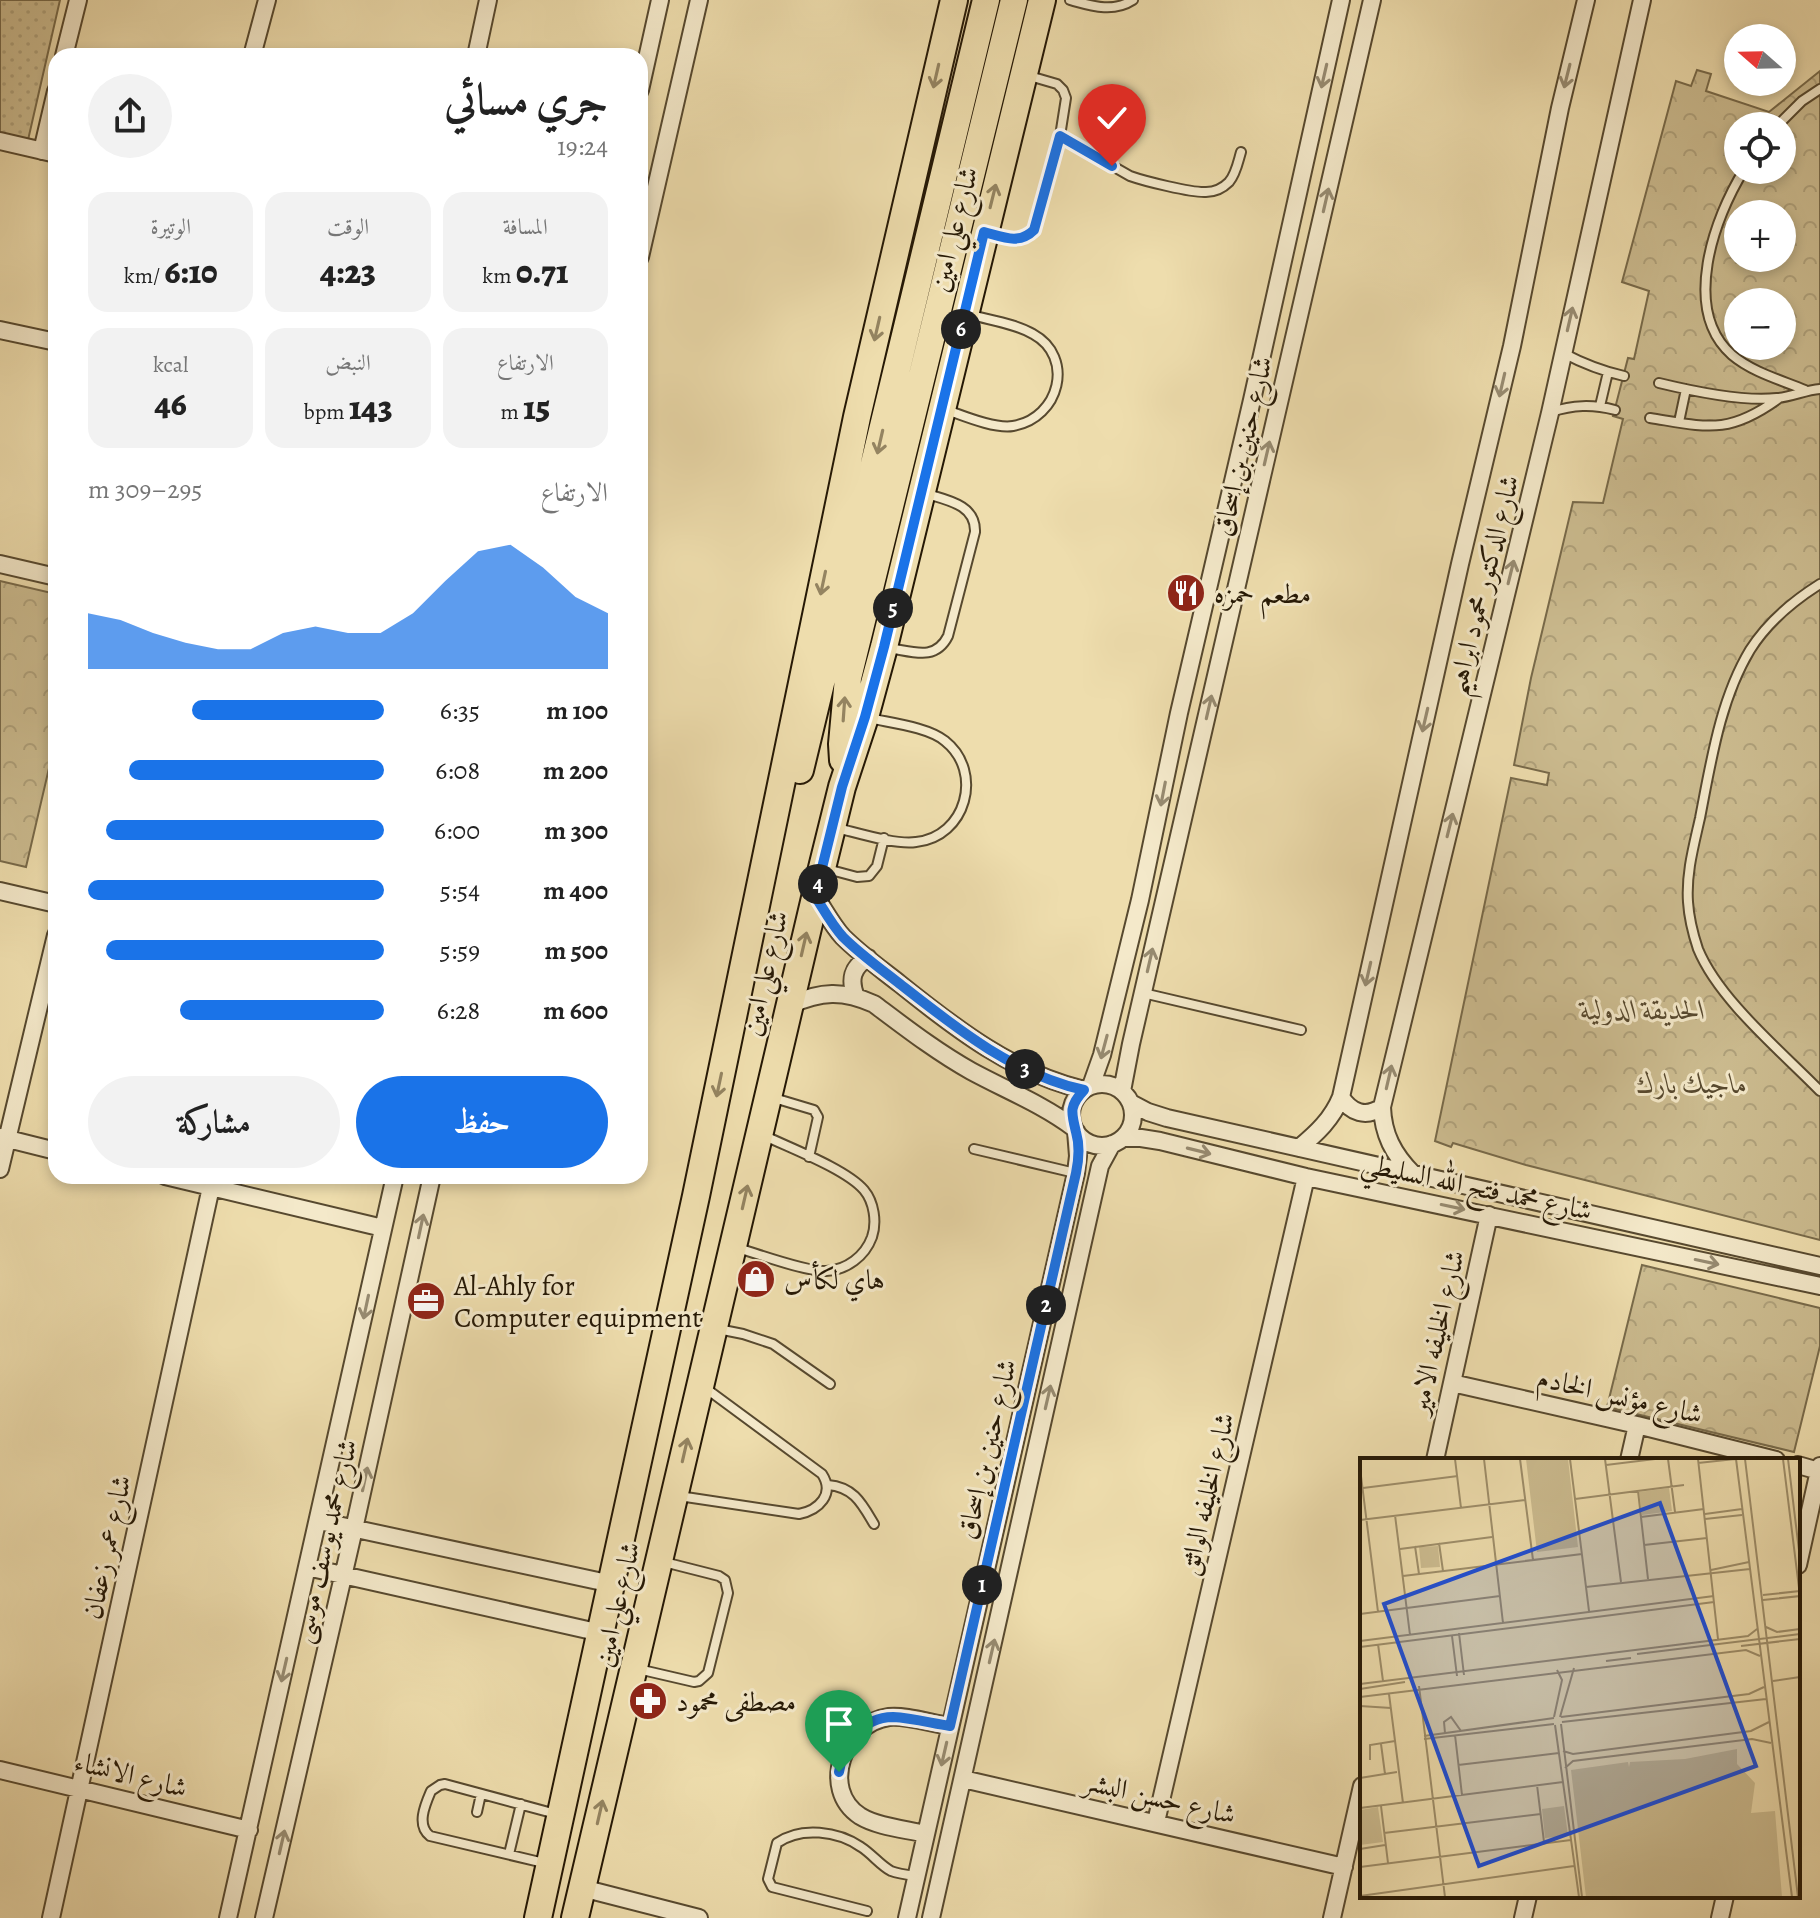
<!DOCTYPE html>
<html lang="ar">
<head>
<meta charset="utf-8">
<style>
  body { margin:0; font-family:Alegreya,Amiri,serif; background:#f2f2f2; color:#222; direction:rtl; height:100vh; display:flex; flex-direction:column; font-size:30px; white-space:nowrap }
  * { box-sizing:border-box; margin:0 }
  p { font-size:26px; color:#767676 }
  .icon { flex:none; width:44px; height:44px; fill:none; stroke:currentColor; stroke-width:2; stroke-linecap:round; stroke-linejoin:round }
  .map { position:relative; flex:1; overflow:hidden; direction:ltr }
  .sheet { position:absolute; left:48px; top:48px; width:600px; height:1136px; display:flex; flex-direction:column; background:#fff; border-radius:24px; box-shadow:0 4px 12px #0003; direction:rtl }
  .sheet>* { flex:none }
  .needle { width:52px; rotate:290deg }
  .tools { position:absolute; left:1724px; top:24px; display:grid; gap:16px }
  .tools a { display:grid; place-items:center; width:72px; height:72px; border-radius:50%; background:#fff; box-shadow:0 4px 12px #0003; font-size:40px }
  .pin { position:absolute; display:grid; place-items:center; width:68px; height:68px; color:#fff; margin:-82px -34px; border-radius:50% 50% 50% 0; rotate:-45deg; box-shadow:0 0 8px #0007 }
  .pin .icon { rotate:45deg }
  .km { position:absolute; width:40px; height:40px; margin:-20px; border-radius:50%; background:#222; color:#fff; font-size:22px; line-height:40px; text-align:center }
  .round { display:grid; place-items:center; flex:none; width:84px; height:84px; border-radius:42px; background:#f2f2f2 }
  .headline { display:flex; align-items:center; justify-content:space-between; height:136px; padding:0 40px }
  h1 { font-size:44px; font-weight:800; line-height:60px }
  .figures { display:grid; grid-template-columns:repeat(3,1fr); gap:12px; height:136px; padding:8px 40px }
  .figures div { display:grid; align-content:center; border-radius:20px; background:#f2f2f2; text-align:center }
  .figures b { font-size:34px; font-weight:800 }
  .figures small { font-size:22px; font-weight:400 }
  .figures p { font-size:22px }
  .chart { height:224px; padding:16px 40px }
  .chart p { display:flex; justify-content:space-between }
  .chart svg { width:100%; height:144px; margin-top:8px; fill:#1a73e8; opacity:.7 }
  .cta { display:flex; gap:16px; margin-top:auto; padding:16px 40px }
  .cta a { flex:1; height:92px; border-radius:48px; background:#1a73e8; color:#fff; font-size:32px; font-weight:800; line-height:92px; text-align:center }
  .cta a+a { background:#f2f2f2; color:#222 }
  ul { padding:0 40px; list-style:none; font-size:26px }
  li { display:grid; grid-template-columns:128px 96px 1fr; align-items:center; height:60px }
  li i { height:20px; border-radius:10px; background:#1a73e8 }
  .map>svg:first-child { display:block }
</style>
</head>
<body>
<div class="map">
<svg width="1820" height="1918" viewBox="0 0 1820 1918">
  <defs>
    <pattern id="grass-dots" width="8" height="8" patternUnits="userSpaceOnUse" patternTransform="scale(2)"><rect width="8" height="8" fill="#ccbc90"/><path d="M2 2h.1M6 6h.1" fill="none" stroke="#afa17b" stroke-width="1.8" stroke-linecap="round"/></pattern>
    <pattern id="forest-crowns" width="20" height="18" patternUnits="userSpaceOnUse" patternTransform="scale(2)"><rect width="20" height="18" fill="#ccbc90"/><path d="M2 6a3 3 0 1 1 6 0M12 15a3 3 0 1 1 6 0" fill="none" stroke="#afa17b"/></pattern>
  </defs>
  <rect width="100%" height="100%" fill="#eeddad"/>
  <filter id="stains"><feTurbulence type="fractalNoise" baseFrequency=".0025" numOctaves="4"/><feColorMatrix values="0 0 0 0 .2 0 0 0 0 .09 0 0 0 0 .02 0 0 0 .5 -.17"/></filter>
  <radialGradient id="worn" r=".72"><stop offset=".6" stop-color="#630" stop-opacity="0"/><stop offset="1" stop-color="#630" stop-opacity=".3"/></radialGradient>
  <path fill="url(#grass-dots)" stroke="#786a4a" stroke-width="2" d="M0,0H60L28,140L0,134Z"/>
  <path fill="url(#forest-crowns)" stroke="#786a4a" stroke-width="2" fill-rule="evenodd" d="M1697,70L1711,74L1706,91L1769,112L1820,71V1240L1526,1165L1453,1143L1451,1147L1435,1141L1511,778L1547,785L1549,773L1514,765L1531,678L1573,502L1603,503L1623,419L1613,416L1628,358L1634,359L1649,291L1622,282L1676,81L1691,86ZM1738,126H1782V170H1738ZM1738,214H1782V258H1738ZM1738,302H1782V346H1738Z
    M0,581L56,594V738L26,867L0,861Z
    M1642,1265L1820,1308V1346L1794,1452L1607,1407Z"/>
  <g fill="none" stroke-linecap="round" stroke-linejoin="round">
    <g stroke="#57492f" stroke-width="12">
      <path id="lane" d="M1070,0C1092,6 1113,13 1133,0
        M1777,126L1802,101L1820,89
        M1060,136L1130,176C1144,181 1192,193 1206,192C1215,192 1223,188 1229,182C1236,174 1238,162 1241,152
        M1744,170C1714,218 1681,310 1732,355C1752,372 1781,380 1805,390
        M989,233C1006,238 1019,244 1034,230L1060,136L1066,98L1063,90L1057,84L1026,75
        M1563,353C1582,363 1602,371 1624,376
        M1659,383C1692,391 1743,402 1777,398C1792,397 1805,390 1820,389
        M1600,406L1608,372
        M947,410C964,416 995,429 1013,426C1060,418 1075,357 1033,334C1014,323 988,320 968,314
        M1551,412C1573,405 1592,404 1615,410
        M1650,418C1707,427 1728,435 1778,399
        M1679,422L1686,389
        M1820,584C1793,601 1767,623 1750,650C1720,700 1711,762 1700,818C1694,845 1686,873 1688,902C1689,918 1693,934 1698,949C1719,1000 1781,1051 1820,1091
        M888,648C912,651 935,662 948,636L975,532C976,504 946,500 924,493
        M837,828C858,833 896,845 916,842C966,837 984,772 945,741C928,727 891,723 869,718
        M827,869L857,877L869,876L877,866L884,838
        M1143,993L1301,1030
        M774,1098L814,1110L818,1117L809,1157
        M974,1149L1075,1173
        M738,1248C758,1254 807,1272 826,1271C847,1270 865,1256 872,1237C877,1222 874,1202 864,1190C846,1169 790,1148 763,1135
        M718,1329L743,1334L773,1344L830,1384
        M828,1485C854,1487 862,1504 874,1524
        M679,1496L799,1514C819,1510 835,1494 822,1474L704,1387
        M638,1669L694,1682L699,1681L708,1673L728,1593L725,1580L719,1576L664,1562
        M477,1812L481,1794
        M509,1854L521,1804
        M544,1863L430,1836C416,1825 425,1805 431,1791L440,1785L445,1784L556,1814
        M867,1911L772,1887L768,1879L777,1843C801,1826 838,1831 861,1847C872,1854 880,1865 891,1871C899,1874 908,1875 916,1876"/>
    </g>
    <g stroke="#57492f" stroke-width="20">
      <path id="street" d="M64,56L78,0
        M252,56L267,0
        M476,56L488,0
        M640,90L660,0
        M0,141L56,154
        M42,151L56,91
        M640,257L699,0
        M0,330L56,342
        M0,564L56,577
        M0,891L56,904
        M815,896C824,909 832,925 843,937C860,954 881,969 900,984C956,1029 1013,1073 1084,1090
        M856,997C849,980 852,967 868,958
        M790,1005C821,991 843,990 874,1004C906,1028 937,1052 971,1071C1006,1090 1042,1104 1074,1128
        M1071 1115a31 31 0 1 1 62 0a31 31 0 1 1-62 0Z
        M1091,1086L1102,1055L1140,900L1179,713L1252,400L1341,0
        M1122,1091L1131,1044L1372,0
        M1341,1097C1351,1113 1366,1118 1382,1107
        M1131,1103L1148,1112L1167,1118L1820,1266
        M0,1137L56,1151
        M1123,1138H1141L1160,1141L1306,1177L1820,1286
        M1299,1148C1317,1133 1332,1119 1341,1097L1460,564L1512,346L1560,108L1586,0
        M0,1169L56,935
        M1413,1174C1393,1154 1383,1134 1382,1107L1550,413L1642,0
        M165,1176L383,1228
        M1452,1383L1637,1425L1776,1460
        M1435,1460L1489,1215
        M1629,1460L1637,1425
        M1798,1465L1819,1471
        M319,1521L612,1584
        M1798,1565L1820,1466
        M307,1567L601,1633
        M0,1770L249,1830
        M963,1779L1344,1867
        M1156,1822L1306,1177
        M926,1834C905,1829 878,1827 860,1816C819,1789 844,1723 889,1717C906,1715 933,1724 950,1726
        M582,1888L699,1918
        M51,1918L211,1187
        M228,1918L395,1176
        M264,1918L354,1529L432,1176
        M907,1918L1076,1173L1078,1156L1076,1131
        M931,1918L1100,1166L1112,1144
        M1332,1918L1362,1786
        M1523,1918L1528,1896
        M1720,1918L1725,1896"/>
    </g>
    <g stroke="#251805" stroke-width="30">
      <path id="primary" d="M843,760L842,744L848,678L1014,0
        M800,770L986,0
        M538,1918L696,1196L857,417L954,0
        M575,1918L822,868L842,787L865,717L884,647L1042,0"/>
    </g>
    <use href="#lane" stroke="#f4e9ca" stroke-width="8"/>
    <use href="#street" stroke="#f4e9ca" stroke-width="16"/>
    <use href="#primary" stroke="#eeddad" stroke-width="26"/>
  </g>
  <defs><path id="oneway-shaft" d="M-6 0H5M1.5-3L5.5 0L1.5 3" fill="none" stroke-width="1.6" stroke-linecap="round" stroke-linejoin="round" transform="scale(2)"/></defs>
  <g stroke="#948461">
    <use href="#oneway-shaft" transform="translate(936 76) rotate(103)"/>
    <use href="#oneway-shaft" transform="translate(993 196) rotate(-76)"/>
    <use href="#oneway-shaft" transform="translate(877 329) rotate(103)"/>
    <use href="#oneway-shaft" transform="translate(880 442) rotate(103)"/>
    <use href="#oneway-shaft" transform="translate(823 583) rotate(102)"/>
    <use href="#oneway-shaft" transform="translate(844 709) rotate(-86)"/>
    <use href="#oneway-shaft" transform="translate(804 944) rotate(-77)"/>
    <use href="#oneway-shaft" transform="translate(719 1085) rotate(102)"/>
    <use href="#oneway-shaft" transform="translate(745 1197) rotate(-77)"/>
    <use href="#oneway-shaft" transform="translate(685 1450) rotate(-77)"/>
    <use href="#oneway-shaft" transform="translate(600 1812) rotate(-77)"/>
  </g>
  <g stroke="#978b71">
    <use href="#oneway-shaft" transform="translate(1324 76) rotate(103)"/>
    <use href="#oneway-shaft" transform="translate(1567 76) rotate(104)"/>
    <use href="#oneway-shaft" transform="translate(1326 200) rotate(-77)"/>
    <use href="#oneway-shaft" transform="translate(1570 319) rotate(-77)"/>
    <use href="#oneway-shaft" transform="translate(1502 385) rotate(103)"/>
    <use href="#oneway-shaft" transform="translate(1267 453) rotate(-77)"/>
    <use href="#oneway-shaft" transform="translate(1511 572) rotate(-76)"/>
    <use href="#oneway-shaft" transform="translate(1209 707) rotate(-77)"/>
    <use href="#oneway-shaft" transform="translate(1425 720) rotate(103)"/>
    <use href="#oneway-shaft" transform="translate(1163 794) rotate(101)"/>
    <use href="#oneway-shaft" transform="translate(1450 825) rotate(-76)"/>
    <use href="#oneway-shaft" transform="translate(1150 960) rotate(-77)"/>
    <use href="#oneway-shaft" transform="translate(1368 974) rotate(103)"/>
    <use href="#oneway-shaft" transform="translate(1104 1047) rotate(105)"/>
    <use href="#oneway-shaft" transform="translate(1389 1077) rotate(-77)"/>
    <use href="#oneway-shaft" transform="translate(1199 1151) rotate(14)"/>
    <use href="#oneway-shaft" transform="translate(1453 1207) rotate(12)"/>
    <use href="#oneway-shaft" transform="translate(421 1226) rotate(-78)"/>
    <use href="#oneway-shaft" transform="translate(1707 1262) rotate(12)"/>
    <use href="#oneway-shaft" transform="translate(366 1307) rotate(102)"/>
    <use href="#oneway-shaft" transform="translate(1048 1397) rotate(-77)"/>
    <use href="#oneway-shaft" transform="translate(365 1479) rotate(-78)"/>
    <use href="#oneway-shaft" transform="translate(992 1651) rotate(-77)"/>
    <use href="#oneway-shaft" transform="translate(284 1670) rotate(103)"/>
    <use href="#oneway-shaft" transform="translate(944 1754) rotate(103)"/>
    <use href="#oneway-shaft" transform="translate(282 1842) rotate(-77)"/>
  </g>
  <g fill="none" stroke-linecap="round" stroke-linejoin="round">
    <g stroke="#fff" stroke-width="16">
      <path id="route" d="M839,1772C843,1745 862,1717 893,1717C912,1718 931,1723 950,1726L1076,1173C1079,1159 1080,1146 1076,1132C1071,1112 1069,1106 1084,1090C1013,1074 956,1028 900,984C881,969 860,954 843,937C832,925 824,910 815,896L842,787L865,717L884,647L984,232C1003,237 1019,245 1034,230L1060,136L1112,166"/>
    </g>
    <use href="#route" stroke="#1a73e8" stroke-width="10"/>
  </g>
  <defs>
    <g id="restaurant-disc" transform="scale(2)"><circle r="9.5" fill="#8f2418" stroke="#f4e9ca"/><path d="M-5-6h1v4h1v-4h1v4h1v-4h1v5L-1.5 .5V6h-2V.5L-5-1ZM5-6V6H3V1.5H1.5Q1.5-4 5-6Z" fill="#fff"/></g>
    <g id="shop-disc" transform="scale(2)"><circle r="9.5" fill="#8f2418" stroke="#f4e9ca"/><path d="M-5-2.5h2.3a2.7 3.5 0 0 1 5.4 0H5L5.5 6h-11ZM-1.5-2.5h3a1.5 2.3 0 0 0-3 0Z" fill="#fff"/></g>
    <g id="office-disc" transform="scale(2)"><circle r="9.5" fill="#8f2418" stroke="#f4e9ca"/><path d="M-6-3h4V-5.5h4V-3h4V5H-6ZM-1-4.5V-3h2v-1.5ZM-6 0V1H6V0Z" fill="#fff"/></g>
    <g id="pharmacy-disc" transform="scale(2)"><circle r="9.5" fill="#8f2418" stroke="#f4e9ca"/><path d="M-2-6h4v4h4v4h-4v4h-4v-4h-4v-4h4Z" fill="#fff"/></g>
  </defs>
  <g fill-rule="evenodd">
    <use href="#restaurant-disc" x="1186" y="593"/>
    <use href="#shop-disc" x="756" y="1279"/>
    <use href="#office-disc" x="426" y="1301"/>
    <use href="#pharmacy-disc" x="648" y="1701"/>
  </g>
  <g text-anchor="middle" stroke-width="6" stroke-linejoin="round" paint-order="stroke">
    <g font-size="28" fill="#251805" stroke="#f4e9ca">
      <text transform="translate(953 229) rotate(-76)" y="10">شارع علي امين</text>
      <text transform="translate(1242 446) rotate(-77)" y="10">شارع حنين بن إسحاق</text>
      <text transform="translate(1482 585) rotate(-76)" y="10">شارع الدكتور محمود ابراهيم</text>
      <text transform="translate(764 973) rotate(-77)" y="10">شارع علي امين</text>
      <text transform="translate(1477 1186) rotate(12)" y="10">شارع محمد فتح الله السليطي</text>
      <text transform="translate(1436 1332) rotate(-77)" y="10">شارع الخليفه الامير</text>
      <text transform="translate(1620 1395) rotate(13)" y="10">شارع مؤنس الخادم</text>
      <text transform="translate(986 1449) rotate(-77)" y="10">شارع حنين بن إسحاق</text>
      <text transform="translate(1206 1494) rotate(-77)" y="10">شارع الخليفه الواثق</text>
      <text transform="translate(324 1541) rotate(-77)" y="10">شارع محمد يوسف موسى</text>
      <text transform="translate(106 1547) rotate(-78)" y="10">شارع عمر زعفان</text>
      <text transform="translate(616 1604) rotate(-77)" y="10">شارع علي امين</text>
      <text transform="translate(131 1774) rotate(14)" y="10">شارع الانشاء</text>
      <text transform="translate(1160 1797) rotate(13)" y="10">شارع حسن البشر</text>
    </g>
    <g font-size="28" fill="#251805" stroke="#f4e9ca" text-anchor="start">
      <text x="1214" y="603">مطعم حمزه</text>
      <text x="784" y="1289">هاي لكأس</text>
      <text x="454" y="1295">Al-Ahly for<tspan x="454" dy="32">Computer equipment</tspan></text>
      <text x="676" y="1711">مصطفى محمود</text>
    </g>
    <g font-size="28" font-style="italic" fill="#57492f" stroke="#f4e9ca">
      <text x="1643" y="1019">الحديقة الدولية</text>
      <text x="1692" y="1093">ماجيك بارك</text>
    </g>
  </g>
  <g transform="translate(1360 1458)">
    <rect width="440" height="440" fill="#eeddad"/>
    <path d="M309,30L312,53L282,57L279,34Z" fill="#ccbc90"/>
    <path d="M166,1H208L218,89L177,94ZM78,88L80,109L61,110L59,89ZM377,291V306L395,325L391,355L415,353L422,439H226L211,312L268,304L269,309L270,304L325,301ZM204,348L208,378L185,380L182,351ZM18,349L23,384L0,387V352Z" fill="#ccbc90"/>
    <path fill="none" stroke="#9e8e6a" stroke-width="2" d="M95,1L101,50M124,1L143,165M160,1L173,102M210,1L229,153M245,1L261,124M308,1L315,54M338,1L358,181M376,1L432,439M385,1L438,439M428,1L440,101M338,5L375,1M246,7L295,1M0,10L18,154M3,30L98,18M278,33L288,121M215,41L324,27M345,56L382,51M35,57L50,177M281,59L344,51M345,61L382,57M0,62L165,42M79,85L83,113M284,87L347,80M55,88L59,116M40,91L132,79M351,112L389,104M43,118L222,96M226,129L390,111M403,137L440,133M403,142L440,138L423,1M0,156L140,138M406,169L417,174L440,171M99,175L104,217M92,178L97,218M0,183L354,138M18,186L23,223M381,188L440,181M0,189L354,144M277,196L440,176M246,203L271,200M413,223L440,219M0,226L388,178L397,171M59,228L85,439M0,231L45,224M29,236L43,345M0,239L386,192L400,198M0,248L31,250M194,259L202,222L197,212M200,259L214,210M201,259L389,236L404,229M202,264L406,241M201,266L222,439M195,267L219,439M85,275L84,264L91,259L101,273M95,277L102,337M64,278L194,260M64,281L194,266M21,286L25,316M203,293L213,296L391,273L409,264M10,302V287L35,283M98,307L199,295M205,310L213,303L392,281L411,285M0,320L37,314M177,327L184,384M21,348L28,405M0,350L203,324M24,375L181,356M0,391L25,387M0,409L211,382M0,438L214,408"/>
    <path fill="#1d4ed8" fill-opacity="0.15" stroke="#1d4ed8" stroke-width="4" d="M300,45L396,308L119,408L24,146Z"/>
    <rect width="440" height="440" fill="none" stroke="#251805" stroke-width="4"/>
  </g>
  <rect width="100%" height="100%" filter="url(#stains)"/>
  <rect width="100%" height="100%" fill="url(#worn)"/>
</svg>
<div class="tools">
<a><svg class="needle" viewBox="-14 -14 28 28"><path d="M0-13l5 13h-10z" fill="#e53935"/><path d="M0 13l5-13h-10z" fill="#767676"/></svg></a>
<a><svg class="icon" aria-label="locate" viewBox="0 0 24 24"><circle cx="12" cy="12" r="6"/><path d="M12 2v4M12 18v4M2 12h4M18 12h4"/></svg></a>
<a>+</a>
<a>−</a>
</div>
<div class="pin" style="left:839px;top:1772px;background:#1e9e55"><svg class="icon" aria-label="arrive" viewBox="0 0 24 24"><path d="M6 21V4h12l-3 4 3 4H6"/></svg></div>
<div class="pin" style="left:1112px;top:166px;background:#d93025"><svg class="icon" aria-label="check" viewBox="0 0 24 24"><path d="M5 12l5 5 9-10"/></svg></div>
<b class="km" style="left:982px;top:1585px">1</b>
<b class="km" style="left:1046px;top:1305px">2</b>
<b class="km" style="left:1025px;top:1069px">3</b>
<b class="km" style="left:818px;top:884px">4</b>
<b class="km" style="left:893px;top:608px">5</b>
<b class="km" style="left:961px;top:329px">6</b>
<section class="sheet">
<div class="headline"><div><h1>جري مسائي</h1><p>19:24</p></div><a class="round"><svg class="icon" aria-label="share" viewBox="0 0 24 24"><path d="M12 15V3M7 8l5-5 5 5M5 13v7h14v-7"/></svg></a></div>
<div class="figures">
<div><p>المسافة</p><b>0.71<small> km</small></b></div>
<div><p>الوقت</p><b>4:23</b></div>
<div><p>الوتيرة</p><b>6:10<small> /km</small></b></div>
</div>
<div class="figures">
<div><p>الارتفاع</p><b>15<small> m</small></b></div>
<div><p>النبض</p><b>143<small> bpm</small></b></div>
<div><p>kcal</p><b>46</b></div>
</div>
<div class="chart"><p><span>الارتفاع</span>295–309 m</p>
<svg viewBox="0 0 160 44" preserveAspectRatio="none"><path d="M0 44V27L10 29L20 33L30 36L40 38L50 38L60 33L70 31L80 33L90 33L100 27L110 17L120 8L130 6L140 13L150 22L160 27V44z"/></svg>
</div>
<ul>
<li><b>100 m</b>6:35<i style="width:65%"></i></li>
<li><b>200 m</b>6:08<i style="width:86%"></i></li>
<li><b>300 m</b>6:00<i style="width:94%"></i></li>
<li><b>400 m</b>5:54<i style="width:100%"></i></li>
<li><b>500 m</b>5:59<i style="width:94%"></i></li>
<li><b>600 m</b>6:28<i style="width:69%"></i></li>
</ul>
<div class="cta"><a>حفظ</a><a>مشاركة</a></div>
</section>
</div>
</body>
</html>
